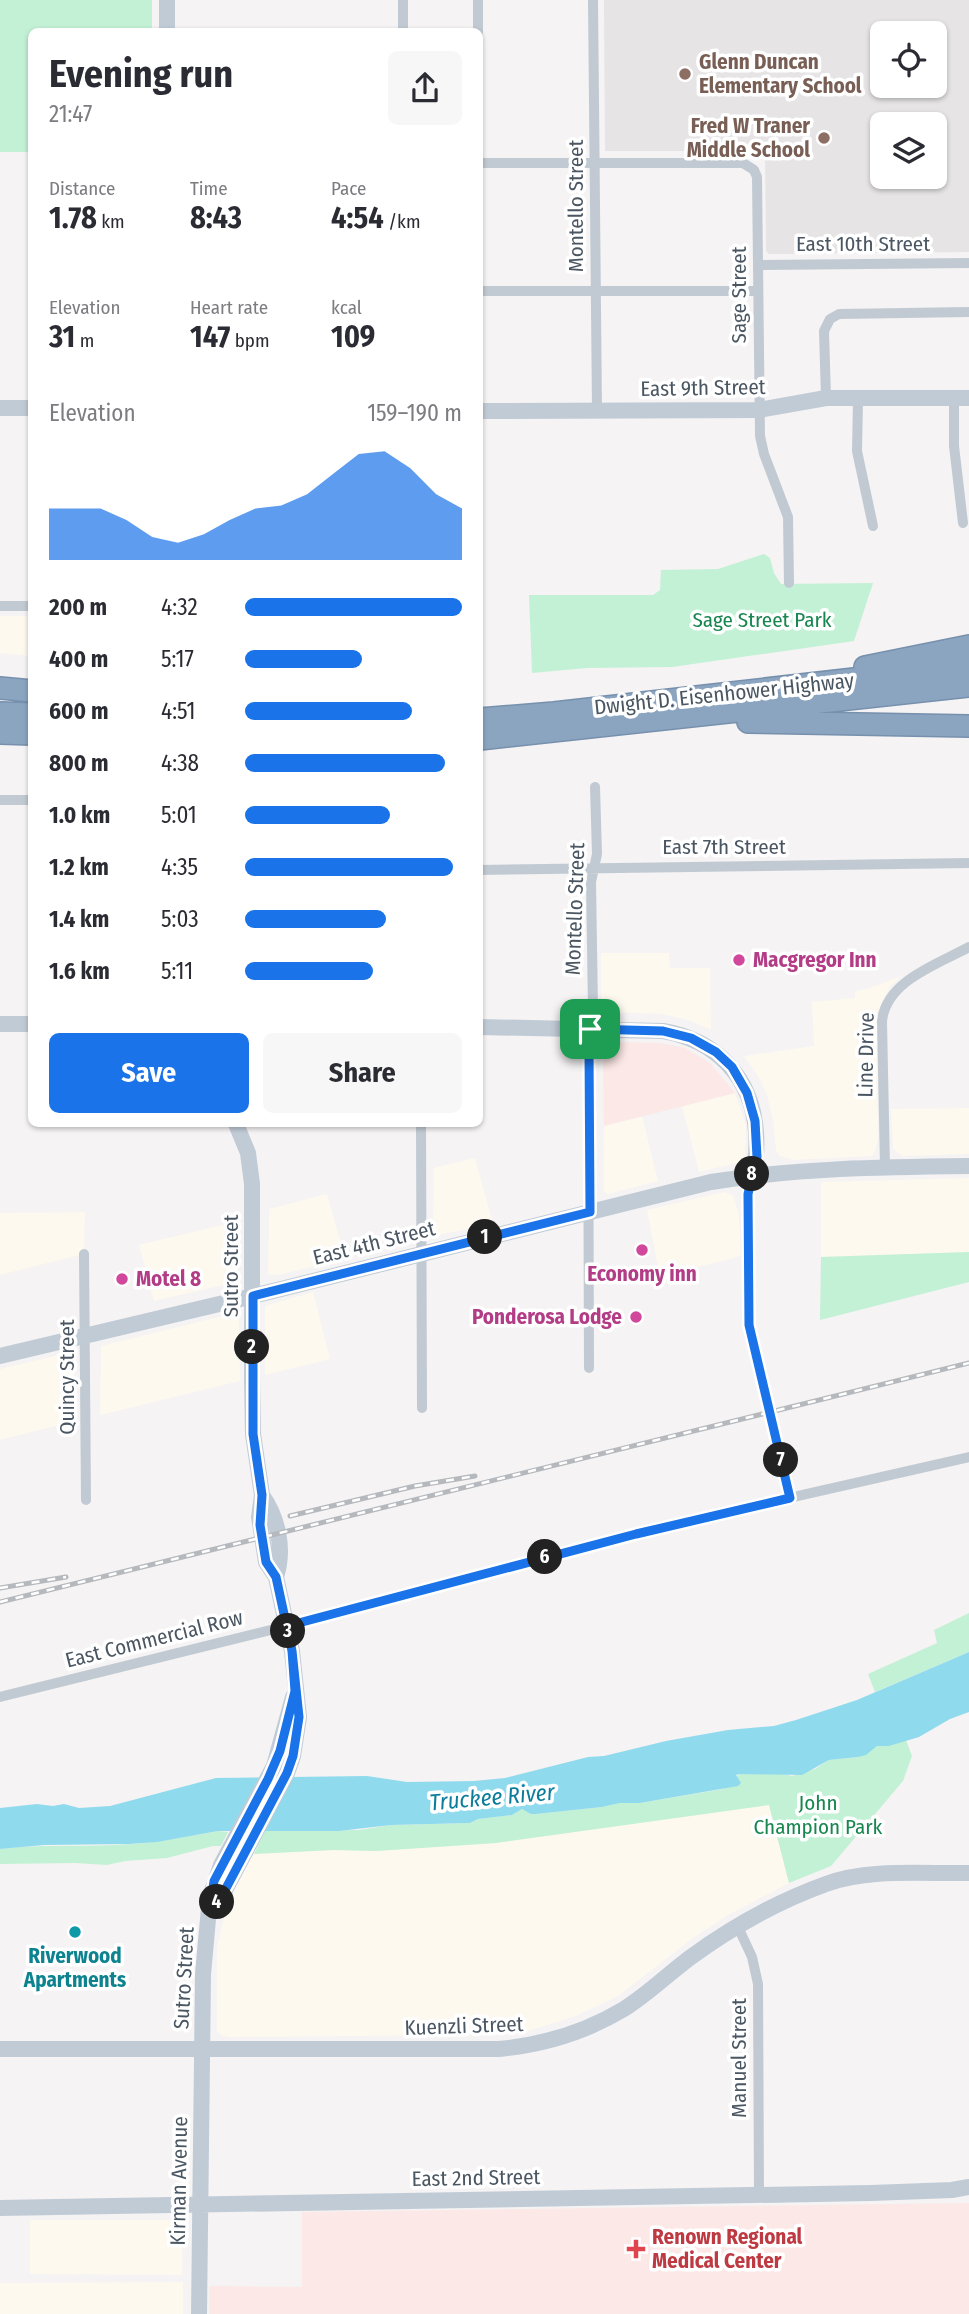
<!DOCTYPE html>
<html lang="en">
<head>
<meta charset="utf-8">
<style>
  body { margin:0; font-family:"Fira Sans Condensed",sans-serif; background:#f7f7f7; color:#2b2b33; height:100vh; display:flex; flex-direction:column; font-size:26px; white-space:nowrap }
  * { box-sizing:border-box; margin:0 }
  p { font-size:23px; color:#7c7c81 }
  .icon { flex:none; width:38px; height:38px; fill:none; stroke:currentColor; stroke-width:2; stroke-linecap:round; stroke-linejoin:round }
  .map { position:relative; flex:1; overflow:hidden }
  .sheet { position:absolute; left:28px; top:28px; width:455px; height:1099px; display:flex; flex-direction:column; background:#fff; border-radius:10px; box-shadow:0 2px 5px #0004 }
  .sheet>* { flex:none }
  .tools { position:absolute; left:870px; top:21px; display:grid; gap:14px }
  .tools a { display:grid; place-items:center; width:77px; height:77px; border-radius:10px; background:#fff; box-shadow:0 2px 5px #0004; font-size:35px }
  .pin { position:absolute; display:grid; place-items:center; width:60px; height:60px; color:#fff; margin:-30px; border-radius:14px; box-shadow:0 4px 10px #0006 }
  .km { position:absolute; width:35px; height:35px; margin:-18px; border-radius:50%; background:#222; color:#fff; font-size:19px; line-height:35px; text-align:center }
  .round { display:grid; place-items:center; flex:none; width:74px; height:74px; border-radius:10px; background:#f7f7f7 }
  .headline { display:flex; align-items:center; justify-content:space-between; height:119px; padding:0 21px }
  h1 { font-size:38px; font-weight:700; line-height:52px }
  .figures { display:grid; grid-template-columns:repeat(3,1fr); gap:10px; height:119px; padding:7px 21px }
  .figures div { display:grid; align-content:center }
  .figures b { font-size:30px; font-weight:700 }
  .figures small { font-size:19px; font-weight:400 }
  .figures p { font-size:19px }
  .chart { height:196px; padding:14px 21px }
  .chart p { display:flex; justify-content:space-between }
  .chart svg { width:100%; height:126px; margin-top:7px; fill:#1a73e8; opacity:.7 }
  .primary-button { display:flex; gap:14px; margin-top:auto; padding:14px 21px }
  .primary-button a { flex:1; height:80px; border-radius:10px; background:#1a73e8; color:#fff; font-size:28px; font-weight:700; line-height:80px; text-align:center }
  .primary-button a+a { background:#f7f7f7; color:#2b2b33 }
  ul { padding:0 21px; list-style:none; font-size:23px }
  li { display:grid; grid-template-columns:112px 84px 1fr; align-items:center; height:52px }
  li i { height:18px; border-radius:9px; background:#1a73e8 }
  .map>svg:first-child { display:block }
</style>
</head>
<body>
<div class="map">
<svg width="969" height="2314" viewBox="0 0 969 2314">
  <rect width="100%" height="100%" fill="#f5f3f3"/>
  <path fill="#fdf9ef" d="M0,616H31V656L0,653Z
    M601,953H669L670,968H710L711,1030L688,1020L663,1014L608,1012L601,1000Z
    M902,976L890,986L877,1013L878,1140L875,1152L872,1156L792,1160L779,1155L776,1150L773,1120L767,1095L758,1076L744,1056L814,1046L812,1002L855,998V991L870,988Z
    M735,1093L746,1125L745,1161L699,1172L682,1106Z
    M969,1108V1154L902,1156L893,1149L891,1109Z
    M642,1116L658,1181L608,1194L604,1192V1126Z
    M475,1158L493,1224L439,1235L436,1232L433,1221L434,1168Z
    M969,1178V1252L821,1257V1182Z
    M724,1192L733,1195L739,1215L741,1256L660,1277L647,1210Z
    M327,1194L345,1259L278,1275L268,1274L269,1209Z
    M85,1212L84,1254L0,1275V1213Z
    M235,1222V1276L232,1283L154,1301L139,1245Z
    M313,1292L330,1359L265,1375V1306Z
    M231,1314L237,1316L239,1322L240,1381L100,1415L101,1346Z
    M67,1353L73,1354L75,1421L0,1440V1369Z
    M769,1805L789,1883L728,1915L693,1938L618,1996L576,2016L528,2031L498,2035L229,2037L221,2035L217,2031V1948L225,1913L241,1873L254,1854L333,1850L376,1851L496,1843Z
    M30,2220H182V2275L30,2274Z
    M183,2282V2314H0V2283Z"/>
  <path fill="#e6e4e5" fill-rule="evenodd" d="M604,0H969V252L769,254L766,251L765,151H605ZM882,33H934V86H882ZM882,124H934V177H882Z"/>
  <path fill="#fce8e6" d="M616,1042L659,1043L683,1047L710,1063L735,1093L604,1126L603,1054L605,1048Z
    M969,2203V2314H209V2286L302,2287V2212Z"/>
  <path fill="#c3f1d5" d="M0,0H152V31L32,32L31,152H0Z
    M764,554L770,558L774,573L781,584L873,583L854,641L672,667L587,668L532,673L529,595H653L660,590L661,570L718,569Z
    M969,1252V1282L820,1320L821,1257Z
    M969,1613V1652L875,1692L868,1674L937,1643L934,1630Z
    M906,1740L912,1756L903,1781L831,1866L789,1883L769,1805L496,1843L376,1851L333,1850L254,1854L265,1831L359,1830L391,1825L470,1823L478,1819L512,1815L522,1809L536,1814L602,1807L620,1803H640L723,1789L739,1774L779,1773L792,1776L815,1769L829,1760L858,1757L877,1746H889Z
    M218,1831L228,1832L221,1846H213L167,1858L125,1861L107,1865L75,1863L0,1864V1849C38,1844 76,1847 115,1845C150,1844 184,1837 218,1831Z"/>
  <path fill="#90daee" d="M969,1652V1712L950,1719L919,1737L889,1746H877L866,1755L858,1757L829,1760L802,1775L739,1774L736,1775L741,1783L738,1786L640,1803H620L602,1807L536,1814H531L522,1809L512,1815L478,1819L470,1823L391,1825L339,1831H218L157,1842L129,1844L44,1845L0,1849V1808L37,1804L53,1806L64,1804L79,1808L110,1806L216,1778L367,1776L407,1782L474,1781L505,1778L588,1757L604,1756L666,1741L728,1730L774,1726L796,1720L857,1700Z"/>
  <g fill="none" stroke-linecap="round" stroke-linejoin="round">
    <g stroke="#7690ad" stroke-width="24">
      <path id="highway" d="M865,667L969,646
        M0,688L32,691
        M0,713L32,714
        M480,719L554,713L969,666
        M748,722L969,726
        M0,733L32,734
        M480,739L969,686"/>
    </g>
    <path stroke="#c1cad2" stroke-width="10" d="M403,0V32
      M478,0V32
      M593,0L597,411
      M480,163H743L754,170L757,177L760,436L764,454L788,517L789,583
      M758,265L969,263
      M480,291H758
      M826,398L824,331L830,319L839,314L969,312
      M954,398V446L963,523
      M858,399L857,451L873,526
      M0,606H32
      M0,800H32
      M480,870L969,863
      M421,1124L422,1408
      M885,1167L882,1022C885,981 938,964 969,947
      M752,1176L748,1194L749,1325L790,1498
      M84,1254L86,1500
      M589,1368L588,1049L593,1010L591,882L597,854L595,787
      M0,1697L287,1626L636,1533L969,1457
      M738,1927L752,1957L758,1984L759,2194"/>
    <path stroke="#c1cbd6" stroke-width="16" d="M167,0V32
      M0,408H32
      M480,411L758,410L826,398H969
      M0,1024H32
      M480,1027L663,1031C716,1040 752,1077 756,1132C757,1147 757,1161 752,1176
      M0,1356L253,1296L711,1182C797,1168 883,1167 969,1166
      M262,1495C278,1518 285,1549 276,1577
      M210,1910L224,1892L287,1773L293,1756L299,1717L292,1651L276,1577L266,1562L259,1517L262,1495L253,1434L252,1378V1184L248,1153L236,1124
      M0,2049H498C544,2045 584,2033 624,2009C648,1994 668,1974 691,1957C732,1927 779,1901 826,1884C868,1868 924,1874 969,1873
      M0,2208L871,2193L952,2190L969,2187
      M199,2314L203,1974L210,1897L221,1865L274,1766L293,1697"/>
    <use href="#highway" stroke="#8ba5c1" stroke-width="21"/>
    <g stroke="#b5b8bd" stroke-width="5">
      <path id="rail" d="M290,1516L415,1486L475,1476
        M0,1588L66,1577
        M0,1602L969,1363"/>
    </g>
    <use href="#rail" stroke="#fff" stroke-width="2.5" stroke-dasharray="8" stroke-linecap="butt"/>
  </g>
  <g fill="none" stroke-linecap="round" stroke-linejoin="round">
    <g stroke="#fff" stroke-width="14">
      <path id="route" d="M590,1029L589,1049L590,1212L253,1296V1434L262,1495L260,1525L266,1562L276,1577L292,1651L299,1717L293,1756L287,1773L224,1892L210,1910L214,1881L268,1779L280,1751L295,1691L292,1651L287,1626L636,1534L790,1498L749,1325L748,1194L757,1157L755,1121L747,1093L732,1067L716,1052L691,1038L663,1031L590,1029"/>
    </g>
    <use href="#route" stroke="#1a73e8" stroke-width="9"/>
  </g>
  <g fill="#8d6e63" stroke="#fff" stroke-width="2.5">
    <circle cx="685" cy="74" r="7"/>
    <circle cx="824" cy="138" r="7"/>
  </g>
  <g fill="#d1479c" stroke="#fff" stroke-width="2.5">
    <circle cx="739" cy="960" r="7"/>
    <circle cx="642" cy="1250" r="7"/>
    <circle cx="122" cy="1279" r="7"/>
    <circle cx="636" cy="1317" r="7"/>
  </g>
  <circle fill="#0f9aa8" stroke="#fff" stroke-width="2.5" cx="75" cy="1932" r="7"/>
  <path fill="#e0444e" stroke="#fff" stroke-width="2.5" d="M632.5 2238.5h7v7h7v7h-7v7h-7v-7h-7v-7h7z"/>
  <g text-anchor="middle" stroke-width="7" stroke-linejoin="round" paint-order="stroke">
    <g font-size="21" font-weight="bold" fill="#785e54" stroke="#fff" text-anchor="start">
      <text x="699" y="69">Glenn Duncan<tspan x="699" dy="24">Elementary School</tspan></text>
      <text x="810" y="133" text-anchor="end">Fred W Traner<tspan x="810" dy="24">Middle School</tspan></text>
    </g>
    <g font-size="21" fill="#4a5661" stroke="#fff">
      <text transform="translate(576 206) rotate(-90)" y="7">Montello Street</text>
      <text x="863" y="251">East 10th Street</text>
      <text transform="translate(739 295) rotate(-90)" y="7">Sage Street</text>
      <text transform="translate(703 388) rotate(-1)" y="7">East 9th Street</text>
      <text transform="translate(724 694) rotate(-6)" y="7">Dwight D. Eisenhower Highway</text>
      <text x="724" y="854">East 7th Street</text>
      <text transform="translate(575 909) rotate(-88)" y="7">Montello Street</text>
      <text transform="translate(866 1055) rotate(-89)" y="7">Line Drive</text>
      <text transform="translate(374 1243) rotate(-14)" y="7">East 4th Street</text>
      <text transform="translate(231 1266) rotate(-90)" y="7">Sutro Street</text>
      <text transform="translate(67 1377) rotate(-90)" y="7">Quincy Street</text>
      <text transform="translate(154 1639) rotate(-14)" y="7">East Commercial Row</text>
      <text transform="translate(184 1978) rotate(-87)" y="7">Sutro Street</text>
      <text transform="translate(464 2026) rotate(-2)" y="7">Kuenzli Street</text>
      <text transform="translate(739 2058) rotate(-90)" y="7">Manuel Street</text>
      <text transform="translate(476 2178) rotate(-1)" y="7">East 2nd Street</text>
      <text transform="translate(179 2181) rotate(-89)" y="7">Kirman Avenue</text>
    </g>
    <g font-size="21" fill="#17864f" stroke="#fff">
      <text x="762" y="627">Sage Street Park</text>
      <text x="818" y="1810">John<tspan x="818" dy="24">Champion Park</tspan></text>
    </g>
    <g font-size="21" font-weight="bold" fill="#b23c85" stroke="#fff" text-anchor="start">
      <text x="753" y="967">Macgregor Inn</text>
      <text x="642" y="1281" text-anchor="middle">Economy inn</text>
      <text x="136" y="1286">Motel 8</text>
      <text x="622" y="1324" text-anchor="end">Ponderosa Lodge</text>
    </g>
    <g font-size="21" font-weight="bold" fill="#0d838f" stroke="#fff">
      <text x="75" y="1963">Riverwood<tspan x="75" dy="24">Apartments</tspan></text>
    </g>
    <g font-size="21" font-weight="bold" fill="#be3a42" stroke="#fff" text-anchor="start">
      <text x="652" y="2244">Renown Regional<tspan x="652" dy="24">Medical Center</tspan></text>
    </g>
    <g font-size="23" font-style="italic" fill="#0c7c9b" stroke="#fff">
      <text transform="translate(492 1797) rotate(-5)" y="8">Truckee River</text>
    </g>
  </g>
</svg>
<div class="tools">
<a><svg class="icon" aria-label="locate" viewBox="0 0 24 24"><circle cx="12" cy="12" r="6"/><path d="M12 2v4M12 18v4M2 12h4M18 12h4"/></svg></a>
<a><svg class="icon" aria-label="layers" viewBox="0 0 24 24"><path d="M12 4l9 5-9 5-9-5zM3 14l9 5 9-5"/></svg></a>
</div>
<div class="pin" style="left:590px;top:1029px;background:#1e9e55"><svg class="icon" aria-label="arrive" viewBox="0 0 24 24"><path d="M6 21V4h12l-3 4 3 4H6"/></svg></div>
<b class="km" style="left:485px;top:1237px">1</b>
<b class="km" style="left:252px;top:1347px">2</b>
<b class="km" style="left:288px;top:1631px">3</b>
<b class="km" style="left:217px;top:1902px">4</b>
<b class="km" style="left:545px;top:1557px">6</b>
<b class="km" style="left:781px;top:1460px">7</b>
<b class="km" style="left:752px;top:1174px">8</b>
<section class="sheet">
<div class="headline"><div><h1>Evening run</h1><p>21:47</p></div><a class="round"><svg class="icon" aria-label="share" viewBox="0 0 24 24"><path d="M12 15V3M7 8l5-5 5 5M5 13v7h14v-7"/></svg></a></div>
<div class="figures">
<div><p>Distance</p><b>1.78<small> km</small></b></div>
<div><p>Time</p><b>8:43</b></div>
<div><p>Pace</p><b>4:54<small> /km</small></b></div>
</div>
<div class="figures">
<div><p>Elevation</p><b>31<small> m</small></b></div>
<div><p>Heart rate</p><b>147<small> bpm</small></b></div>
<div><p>kcal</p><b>109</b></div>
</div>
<div class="chart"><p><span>Elevation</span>159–190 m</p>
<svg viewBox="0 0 160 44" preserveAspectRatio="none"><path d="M0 44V26L10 26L20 26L30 30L40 36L50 38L60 35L70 30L80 26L90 25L100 21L110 14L120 7L130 6L140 12L150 21L160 26V44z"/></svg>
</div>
<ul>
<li><b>200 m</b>4:32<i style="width:100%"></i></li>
<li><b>400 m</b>5:17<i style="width:54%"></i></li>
<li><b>600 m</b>4:51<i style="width:77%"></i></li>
<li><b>800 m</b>4:38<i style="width:92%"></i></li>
<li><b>1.0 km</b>5:01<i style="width:67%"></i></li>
<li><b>1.2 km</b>4:35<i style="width:96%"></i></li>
<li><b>1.4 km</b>5:03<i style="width:65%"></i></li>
<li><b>1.6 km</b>5:11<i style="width:59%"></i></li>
</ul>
<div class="primary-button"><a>Save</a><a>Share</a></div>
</section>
</div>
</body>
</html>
